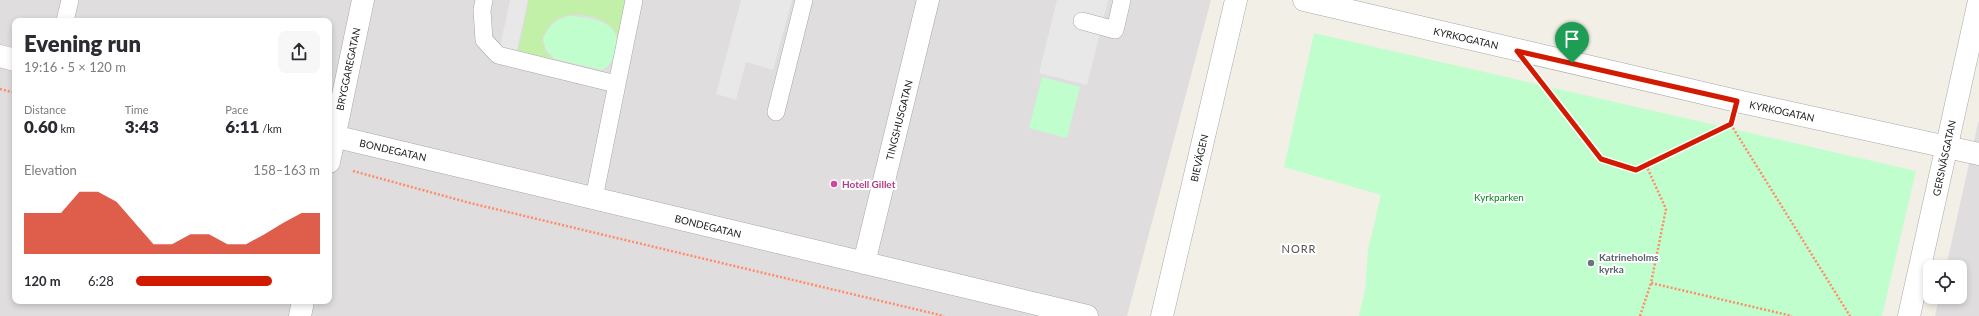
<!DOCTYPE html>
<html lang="en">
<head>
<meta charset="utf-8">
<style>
  body { margin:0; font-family:Lato,sans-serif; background:#f7f7f7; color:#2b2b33; height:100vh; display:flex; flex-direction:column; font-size:15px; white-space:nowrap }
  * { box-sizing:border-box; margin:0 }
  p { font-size:13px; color:#7c7c81 }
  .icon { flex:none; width:22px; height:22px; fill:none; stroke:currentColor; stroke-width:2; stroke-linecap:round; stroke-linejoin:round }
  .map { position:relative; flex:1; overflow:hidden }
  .sheet { position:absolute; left:12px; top:18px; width:320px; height:286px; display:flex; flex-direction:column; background:#fff; border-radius:8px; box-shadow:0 2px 6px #0003 }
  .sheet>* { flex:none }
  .controls { position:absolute; left:1923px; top:260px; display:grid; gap:8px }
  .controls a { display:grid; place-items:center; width:44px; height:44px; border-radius:8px; background:#fff; box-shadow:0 2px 6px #0003; font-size:20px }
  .pin { position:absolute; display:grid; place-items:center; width:34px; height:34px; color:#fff; margin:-41px -17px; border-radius:50% 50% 50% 0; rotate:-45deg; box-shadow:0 0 4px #0007 }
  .pin .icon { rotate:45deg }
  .round { display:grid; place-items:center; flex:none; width:42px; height:42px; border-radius:8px; background:#f7f7f7 }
  .headline { display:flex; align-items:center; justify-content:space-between; height:68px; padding:0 12px }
  h1 { font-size:22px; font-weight:800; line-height:30px }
  .metrics { display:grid; grid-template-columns:repeat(3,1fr); gap:6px; height:68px; padding:4px 12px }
  .metrics div { display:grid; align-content:center }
  .metrics b { font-size:17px; font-weight:800 }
  .metrics small { font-size:11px; font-weight:400 }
  .metrics p { font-size:11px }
  .chart { height:112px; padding:8px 12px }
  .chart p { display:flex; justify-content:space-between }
  .chart svg { width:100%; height:72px; margin-top:4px; fill:#d11a00; opacity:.7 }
  ul { padding:0 12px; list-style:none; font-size:13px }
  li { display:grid; grid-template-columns:64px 48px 1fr; align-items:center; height:30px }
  li i { height:10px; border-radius:5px; background:#d11a00 }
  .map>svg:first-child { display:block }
</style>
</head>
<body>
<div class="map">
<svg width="1979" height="316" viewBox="0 0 1979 316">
  <rect width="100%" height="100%" fill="#f2efe6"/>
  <path fill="#dfdddd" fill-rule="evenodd" d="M0,0H1211L1127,316H0ZM15,21H329V301H15Z
    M1979,119V316H1935L1939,297H1960V267H1946Z"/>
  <path fill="#c2f0a8" d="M529,0H628L618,39C613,16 575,9 557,19C549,24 546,31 542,39L545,51L553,59L518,51Z"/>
  <path fill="#c1fecd" d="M569,16C590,17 623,21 616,50C613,60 611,65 602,70L555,59L546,50L543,39C549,26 554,20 569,16Z
    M1314,33L1916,171L1882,316H1359L1365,290L1368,250L1381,195L1284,167Z
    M1042,77L1080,87L1067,138L1029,128Z"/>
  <path fill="#e8e8e8" d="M510,0H528L517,50L500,47Z
    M741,0H792L773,70L746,62L736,100L716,94Z
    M1057,0H1108L1087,85L1039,73Z"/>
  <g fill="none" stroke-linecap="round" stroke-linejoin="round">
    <g stroke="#a7a7a7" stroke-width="18">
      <path id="service" d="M484,0L482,10L484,40L498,55L616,84
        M65,21L70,0
        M1082,21L1115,30L1122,0
        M776,112L804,0
        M594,198L634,0"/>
    </g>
    <g stroke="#a7a7a7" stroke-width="23">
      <path id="minor" d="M1304,0L1737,101L1979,154
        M0,56L15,60
        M329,135L1087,316
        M329,162L363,0
        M864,263L928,0
        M300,316L303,301
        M1909,316L1979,1"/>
    </g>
    <g stroke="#a7a7a7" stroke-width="23">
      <path id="tertiary" d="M1162,316L1236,0"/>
    </g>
    <path stroke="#ff8c6a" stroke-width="2.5" stroke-dasharray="2 2" stroke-linecap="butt" d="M1542,83L1601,159L1636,170L1727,126
      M0,89L15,93
      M1733,128L1850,316
      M1646,165L1666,209L1651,283L1792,316
      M353,171L470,203L944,316
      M1640,316L1651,283"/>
    <use href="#service" stroke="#fff" stroke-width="17"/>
    <use href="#minor" stroke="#fff" stroke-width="22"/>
    <use href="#tertiary" stroke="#fff" stroke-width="22"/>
  </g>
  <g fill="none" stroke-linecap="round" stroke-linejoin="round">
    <g stroke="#fff" stroke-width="8">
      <path id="route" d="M1517,51L1737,101L1731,124L1636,170L1601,159Z"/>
    </g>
    <use href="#route" stroke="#d11a00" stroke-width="5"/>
  </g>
  <circle fill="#d1479c" stroke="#fff" stroke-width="1.5" cx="834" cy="184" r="4"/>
  <circle fill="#6b7280" stroke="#fff" stroke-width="1.5" cx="1591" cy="263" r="4"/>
  <g text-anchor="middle" stroke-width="4" stroke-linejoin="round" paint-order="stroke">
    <g font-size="10" fill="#202020" stroke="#fff">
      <text transform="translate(1466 38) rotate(13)" y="4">KYRKOGATAN</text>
      <text transform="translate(348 69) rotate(-78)" y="4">BRYGGAREGATAN</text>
      <text transform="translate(1782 111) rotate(12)" y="4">KYRKOGATAN</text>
      <text transform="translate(899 120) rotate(-76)" y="4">TINGSHUSGATAN</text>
      <text transform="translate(393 150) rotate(13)" y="4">BONDEGATAN</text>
      <text transform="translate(1199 158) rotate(-77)" y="4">BIEVÄGEN</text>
      <text transform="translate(1944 158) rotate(-78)" y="4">GERSNÄSGATAN</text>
      <text transform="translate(708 226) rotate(14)" y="4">BONDEGATAN</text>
    </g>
    <g font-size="10" font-weight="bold" fill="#b23c85" stroke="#fff" text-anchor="start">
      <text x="842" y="188">Hotell Gillet</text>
    </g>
    <g font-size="10" fill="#03851d" stroke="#fff">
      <text x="1499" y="201">Kyrkparken</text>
    </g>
    <g font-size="10" font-weight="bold" fill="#5b616d" stroke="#fff" text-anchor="start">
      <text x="1599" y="261">Katrineholms<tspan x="1599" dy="12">kyrka</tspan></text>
    </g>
    <g font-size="11" letter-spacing="1" fill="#535353" stroke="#fff">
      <text x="1299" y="253">NORR</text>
    </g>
  </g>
</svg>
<div class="controls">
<a><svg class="icon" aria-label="locate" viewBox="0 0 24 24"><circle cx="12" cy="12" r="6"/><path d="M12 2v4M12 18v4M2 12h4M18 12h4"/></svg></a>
</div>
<div class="pin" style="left:1572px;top:63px;background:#1e9e55"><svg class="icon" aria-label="arrive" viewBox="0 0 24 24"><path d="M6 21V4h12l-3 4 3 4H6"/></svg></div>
<section class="sheet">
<div class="headline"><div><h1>Evening run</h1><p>19:16 · 5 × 120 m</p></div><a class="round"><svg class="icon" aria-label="share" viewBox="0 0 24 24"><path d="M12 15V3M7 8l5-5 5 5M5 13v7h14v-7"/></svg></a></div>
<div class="metrics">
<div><p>Distance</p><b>0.60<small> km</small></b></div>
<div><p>Time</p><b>3:43</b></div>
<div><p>Pace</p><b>6:11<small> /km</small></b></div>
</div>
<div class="chart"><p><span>Elevation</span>158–163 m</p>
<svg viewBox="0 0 160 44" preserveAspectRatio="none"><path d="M0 44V19L10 19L20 19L30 6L40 6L50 12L60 25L70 38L80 38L90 32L100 32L110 38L120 38L130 32L140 25L150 19L160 19V44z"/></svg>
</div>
<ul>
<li><b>120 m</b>6:28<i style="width:74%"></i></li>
</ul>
</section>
</div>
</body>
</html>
